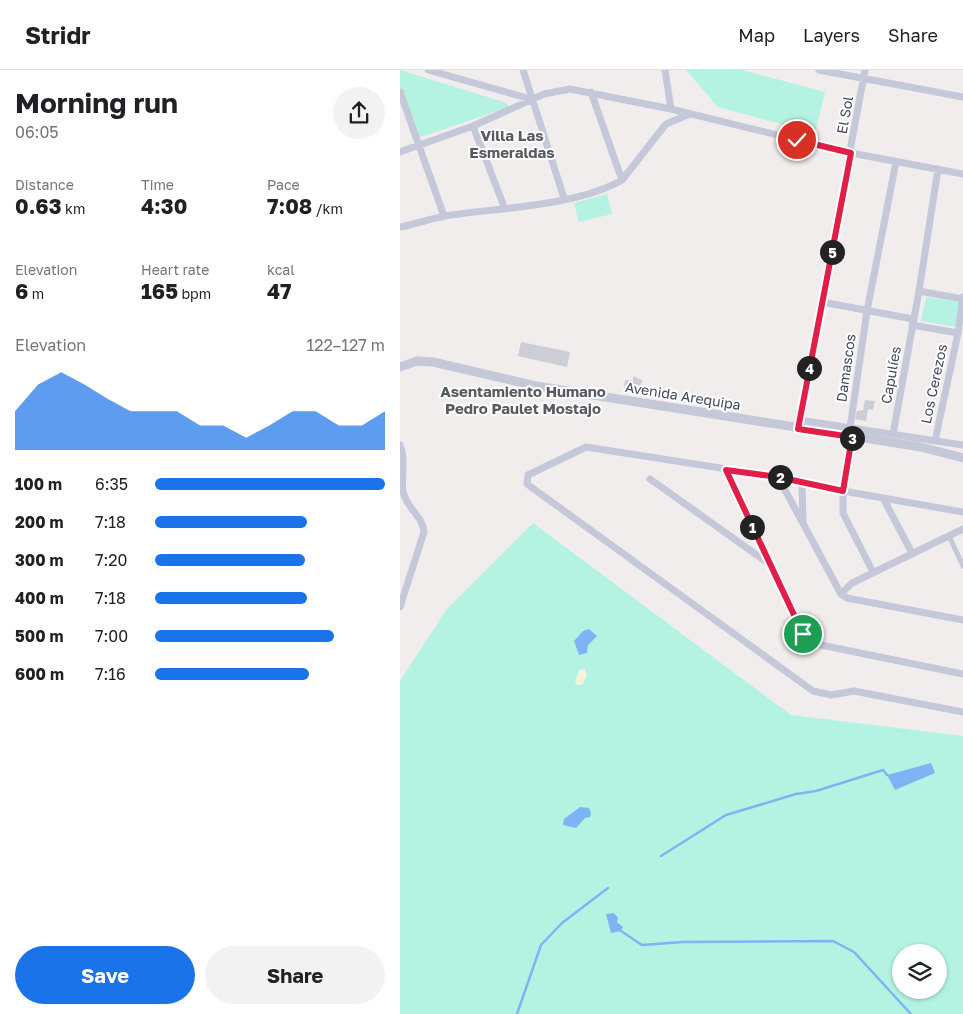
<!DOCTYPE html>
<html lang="en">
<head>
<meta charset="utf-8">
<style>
  body { margin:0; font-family:"Golos Text",sans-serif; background:#f2f2f2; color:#202124; height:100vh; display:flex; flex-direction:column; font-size:19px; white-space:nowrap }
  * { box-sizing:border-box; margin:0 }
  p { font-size:16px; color:#757577 }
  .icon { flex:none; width:28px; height:28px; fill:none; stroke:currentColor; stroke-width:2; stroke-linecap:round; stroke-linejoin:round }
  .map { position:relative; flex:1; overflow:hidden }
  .panel { display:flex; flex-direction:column; background:#fff; width:400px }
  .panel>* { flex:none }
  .controls { position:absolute; left:492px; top:874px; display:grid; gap:10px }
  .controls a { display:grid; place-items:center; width:55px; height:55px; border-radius:50%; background:#fff; box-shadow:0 1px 4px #0004; font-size:25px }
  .pin { position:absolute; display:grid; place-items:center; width:42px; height:42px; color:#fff; margin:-21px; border:2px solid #fff; border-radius:50%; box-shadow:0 1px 5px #0007 }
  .km { position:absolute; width:25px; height:25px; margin:-12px; border-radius:50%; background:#222; color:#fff; font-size:14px; line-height:25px; text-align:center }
  .round { display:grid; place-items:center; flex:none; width:52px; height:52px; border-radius:26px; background:#f2f2f2 }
  .headline { display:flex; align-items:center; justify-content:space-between; height:85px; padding:0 15px }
  h1 { font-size:28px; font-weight:700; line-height:38px }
  .figures { display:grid; grid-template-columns:repeat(3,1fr); gap:8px; height:85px; padding:5px 15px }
  .figures div { display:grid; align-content:center }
  .figures b { font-size:21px; font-weight:700 }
  .figures small { font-size:14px; font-weight:400 }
  .figures p { font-size:14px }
  .chart { height:140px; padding:10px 15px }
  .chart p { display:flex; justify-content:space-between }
  .chart svg { width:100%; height:90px; margin-top:5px; fill:#1a73e8; opacity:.7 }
  .cta { display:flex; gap:10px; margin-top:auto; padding:10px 15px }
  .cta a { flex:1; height:58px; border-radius:30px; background:#1a73e8; color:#fff; font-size:20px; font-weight:700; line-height:58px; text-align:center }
  .cta a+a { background:#f2f2f2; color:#202124 }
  ul { padding:0 15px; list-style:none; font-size:16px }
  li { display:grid; grid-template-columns:80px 60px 1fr; align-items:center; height:38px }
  li i { height:12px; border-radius:6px; background:#1a73e8 }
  header { display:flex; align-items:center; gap:30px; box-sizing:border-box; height:70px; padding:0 25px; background:#fff; border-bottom:1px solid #e0e0e0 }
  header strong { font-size:24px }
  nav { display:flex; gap:28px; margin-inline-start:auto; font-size:18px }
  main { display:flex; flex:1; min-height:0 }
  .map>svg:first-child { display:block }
</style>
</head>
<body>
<header>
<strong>Stridr</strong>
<nav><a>Map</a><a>Layers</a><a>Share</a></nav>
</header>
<main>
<section class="panel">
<div class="headline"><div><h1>Morning run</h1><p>06:05</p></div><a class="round"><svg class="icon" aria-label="share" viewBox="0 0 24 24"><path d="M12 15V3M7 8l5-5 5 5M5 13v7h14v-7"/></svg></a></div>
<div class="figures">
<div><p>Distance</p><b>0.63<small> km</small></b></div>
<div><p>Time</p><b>4:30</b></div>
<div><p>Pace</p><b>7:08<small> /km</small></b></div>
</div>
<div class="figures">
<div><p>Elevation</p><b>6<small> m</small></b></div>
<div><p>Heart rate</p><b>165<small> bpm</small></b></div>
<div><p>kcal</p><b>47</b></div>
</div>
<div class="chart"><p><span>Elevation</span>122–127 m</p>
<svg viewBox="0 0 160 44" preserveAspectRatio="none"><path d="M0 44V25L10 12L20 6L30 12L40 19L50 25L60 25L70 25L80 32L90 32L100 38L110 32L120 25L130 25L140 32L150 32L160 25V44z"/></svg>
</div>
<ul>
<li><b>100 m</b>6:35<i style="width:100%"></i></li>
<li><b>200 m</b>7:18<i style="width:66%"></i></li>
<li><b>300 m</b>7:20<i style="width:65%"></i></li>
<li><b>400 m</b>7:18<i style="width:66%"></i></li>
<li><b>500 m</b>7:00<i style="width:78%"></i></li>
<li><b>600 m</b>7:16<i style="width:67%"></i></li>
</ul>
<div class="cta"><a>Save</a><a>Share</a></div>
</section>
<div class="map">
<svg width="563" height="944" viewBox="0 0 563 944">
  <rect width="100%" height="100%" fill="#f0edec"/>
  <path fill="#b4f3e2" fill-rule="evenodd" d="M0,0L107,33L109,37L18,68L0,17Z
    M286,0H342L425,22L415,63L318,37Z
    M207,124L212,144L179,152L174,133Z
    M526,227L560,232L556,257L521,251Z
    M133,453L391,645L563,666V944H0V611L46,540ZM501,882H539V920H501Z"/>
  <path fill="#f3f3da" d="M185,599L187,605L182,615H177L175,611L179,600Z"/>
  <path fill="#7db4f5" d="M189,559L197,566L188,575L187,583L179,585L174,571L183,561Z
    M531,693L535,703L495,720L487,705Z
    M180,737L189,738L191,743L190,747L185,748L176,758L163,755L164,749Z
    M214,843L218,848L217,852L223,857L221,861L211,863L206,844Z"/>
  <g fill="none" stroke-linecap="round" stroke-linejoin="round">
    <path stroke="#7db4f5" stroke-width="2.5" d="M261,786L326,745L396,724L416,721L483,700L487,705
      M221,861L242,875L283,872L433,871L454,882L511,944
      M117,944L141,875L162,853L208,818"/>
  </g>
  <path fill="#cccdd5" d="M121,272L170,282L167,297L118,286Z
    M233,306L242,310L240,323L224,321L225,310L233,311Z
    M465,330L475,331L473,340L468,339L466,351L455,349L457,341L463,340Z"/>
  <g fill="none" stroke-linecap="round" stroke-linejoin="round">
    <path stroke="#c4c8d9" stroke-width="5" d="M549,466L563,496"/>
    <path stroke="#c4c8d9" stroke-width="7" d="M28,0L131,29
      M123,0L164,128
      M265,0L271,39
      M419,0L563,27
      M0,22L44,146
      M191,22L222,110
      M73,56L105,139
      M0,82L73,56L144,24L170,19L271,39L451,83L563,104
      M0,157C15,154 30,149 45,146C96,138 178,136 222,110L266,54L290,44
      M519,221L563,229
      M422,232L513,249
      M512,255L558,263L563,227
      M399,350L563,375
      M450,358L467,241L496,92
      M398,359L465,0
      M493,364L519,221L538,99
      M452,367L443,421V443L473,502
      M535,371L558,263
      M0,375C6,389 1,406 3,421C6,438 23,446 24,462L0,537
      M326,400L403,564L421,575L563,604
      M378,407L441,524L447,528L563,550
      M250,409L368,493
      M402,412L403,452
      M483,428L512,483
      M563,442L443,421L378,407L186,377L128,405L127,414L413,621L431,625L454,621L563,642
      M441,524L452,513L563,459"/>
    <path stroke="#c4c8d9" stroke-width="9" d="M0,297L17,291L33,292L136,316L521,377L563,388"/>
  </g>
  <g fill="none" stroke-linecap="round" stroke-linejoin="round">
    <g stroke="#fff" stroke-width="10">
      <path id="route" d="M397,70L451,83L398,359L452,367L443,421L378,407L326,400L403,564"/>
    </g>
    <use href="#route" stroke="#e11d48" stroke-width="6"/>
  </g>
  <g text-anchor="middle" stroke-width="4" stroke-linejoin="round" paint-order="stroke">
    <g font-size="14" fill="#43485c" stroke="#fff">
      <text transform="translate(445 45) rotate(-80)" y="5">El Sol</text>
      <text transform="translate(446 298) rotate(-82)" y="5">Damascos</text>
      <text transform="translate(491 305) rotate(-80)" y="5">Capulíes</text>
      <text transform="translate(534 314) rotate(-78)" y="5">Los Cerezos</text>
      <text transform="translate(283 326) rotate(9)" y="5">Avenida Arequipa</text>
    </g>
    <g font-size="15" font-weight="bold" fill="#585a62" stroke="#fff">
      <text x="112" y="71">Villa Las<tspan x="112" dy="17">Esmeraldas</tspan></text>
      <text x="123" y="327">Asentamiento Humano<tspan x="123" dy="17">Pedro Paulet Mostajo</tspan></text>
    </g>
  </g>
</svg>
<div class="controls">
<a><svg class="icon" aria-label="layers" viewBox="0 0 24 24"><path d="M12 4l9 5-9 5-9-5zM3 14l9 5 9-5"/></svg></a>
</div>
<div class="pin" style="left:403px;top:564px;background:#1e9e55"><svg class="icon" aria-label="arrive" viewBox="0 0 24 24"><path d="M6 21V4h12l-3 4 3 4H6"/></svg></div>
<div class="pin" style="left:397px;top:70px;background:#d93025"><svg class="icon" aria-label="check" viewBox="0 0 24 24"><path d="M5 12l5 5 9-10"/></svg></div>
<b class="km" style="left:352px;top:457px">1</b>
<b class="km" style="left:380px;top:407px">2</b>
<b class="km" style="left:452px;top:368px">3</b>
<b class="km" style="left:409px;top:298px">4</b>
<b class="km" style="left:432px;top:182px">5</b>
</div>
</main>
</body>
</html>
